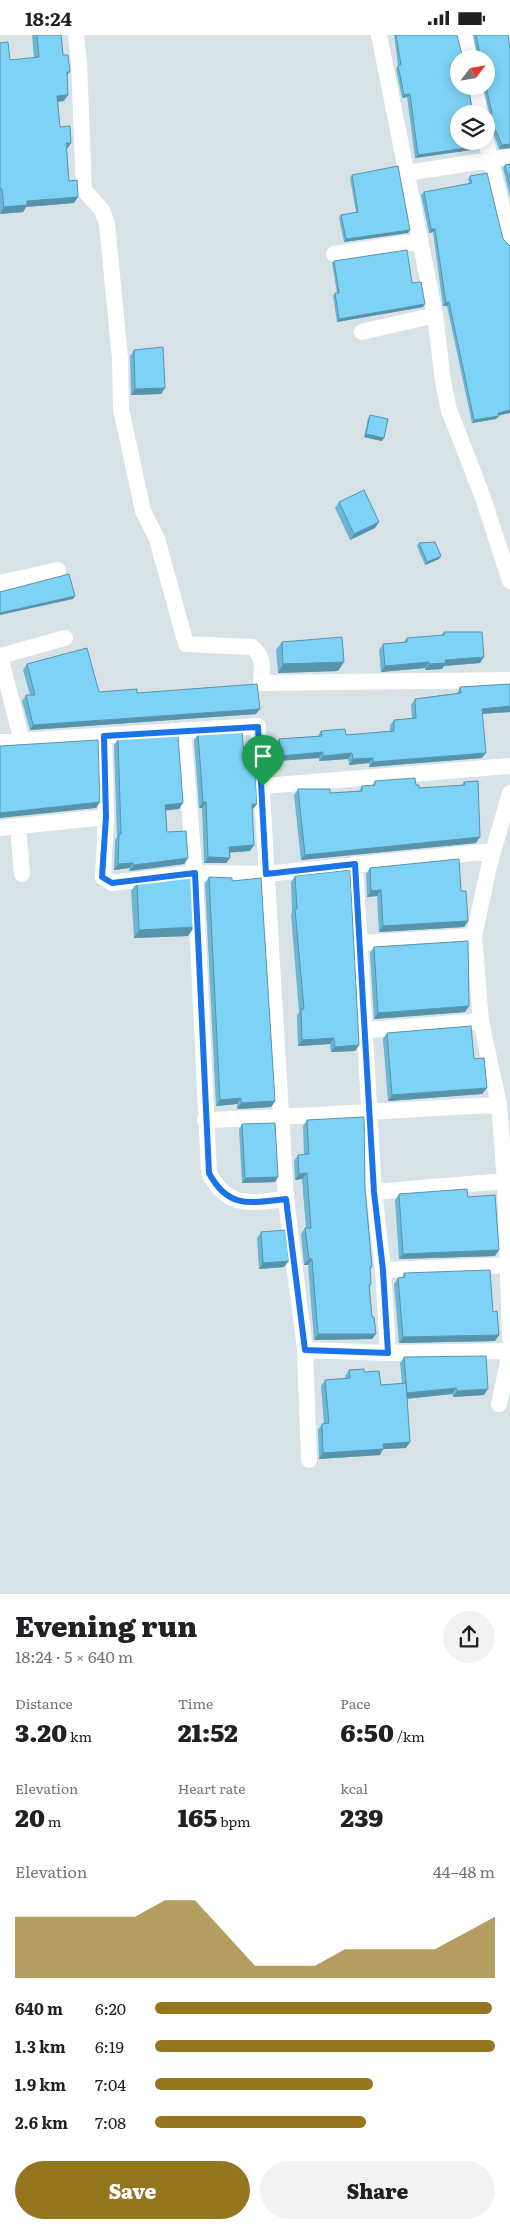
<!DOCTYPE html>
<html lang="en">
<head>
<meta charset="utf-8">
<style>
  body { margin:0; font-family:Literata,serif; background:#f2f2f2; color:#202124; height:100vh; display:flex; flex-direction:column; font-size:19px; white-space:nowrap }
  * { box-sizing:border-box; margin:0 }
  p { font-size:16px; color:#757577 }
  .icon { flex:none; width:28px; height:28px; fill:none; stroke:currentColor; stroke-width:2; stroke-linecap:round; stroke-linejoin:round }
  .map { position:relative; height:1559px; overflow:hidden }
  .sheet { display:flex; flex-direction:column; background:#fff; flex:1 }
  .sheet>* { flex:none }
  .needle { width:32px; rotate:59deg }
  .tools { position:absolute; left:450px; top:15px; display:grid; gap:10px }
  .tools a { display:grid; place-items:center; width:45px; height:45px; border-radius:50%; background:#fff; box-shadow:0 2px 12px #0003; font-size:25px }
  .pin { position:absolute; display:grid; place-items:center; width:42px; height:42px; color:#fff; margin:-51px -21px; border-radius:50% 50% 50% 0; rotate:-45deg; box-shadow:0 0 5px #0007 }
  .pin .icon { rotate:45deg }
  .round { display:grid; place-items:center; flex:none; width:52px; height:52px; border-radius:26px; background:#f2f2f2 }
  .head { display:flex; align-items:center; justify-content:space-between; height:85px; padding:0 15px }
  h1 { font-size:28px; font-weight:800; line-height:38px }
  .stats { display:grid; grid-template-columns:repeat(3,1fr); gap:8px; height:85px; padding:5px 15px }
  .stats div { display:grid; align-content:center }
  .stats b { font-size:25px; font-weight:800 }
  .stats small { font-size:14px; font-weight:400 }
  .stats p { font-size:14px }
  .chart { height:140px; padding:10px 15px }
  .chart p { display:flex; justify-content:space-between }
  .chart svg { width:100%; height:90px; margin-top:5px; fill:#95751d; opacity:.7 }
  .cta { display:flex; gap:10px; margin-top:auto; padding:10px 15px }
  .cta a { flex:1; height:58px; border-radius:30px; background:#95751d; color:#fff; font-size:20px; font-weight:800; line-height:58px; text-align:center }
  .cta a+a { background:#f2f2f2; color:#202124 }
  ul { padding:0 15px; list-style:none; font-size:16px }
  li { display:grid; grid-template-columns:80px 60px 1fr; align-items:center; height:38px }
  li i { height:12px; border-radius:6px; background:#95751d }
  .status { display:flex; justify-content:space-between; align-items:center; height:35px; padding:0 25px; background:#fff; direction:ltr }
  .status svg { height:14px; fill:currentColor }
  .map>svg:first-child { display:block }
</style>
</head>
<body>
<div class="status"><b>18:24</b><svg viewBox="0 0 49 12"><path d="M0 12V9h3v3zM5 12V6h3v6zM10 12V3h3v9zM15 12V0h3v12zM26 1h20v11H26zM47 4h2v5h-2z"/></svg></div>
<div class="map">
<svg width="510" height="1559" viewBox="0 0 510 1559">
  <rect width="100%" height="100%" fill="#d7e2e7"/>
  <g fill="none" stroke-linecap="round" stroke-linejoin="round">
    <path stroke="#fff" stroke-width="16" d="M76,0L79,27L84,155L102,175L107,189L120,323L121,374L143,476L157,504L186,609L252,612C265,622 262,634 261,648L510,645
      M379,0L435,280L443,346L449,375L482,460L510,546
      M464,0L469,24
      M474,51L480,79
      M486,106L510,205
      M407,138L510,122
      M334,219L420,206
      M362,297L435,280
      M0,548L58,535
      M0,621L22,706
      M0,621L65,603
      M183,695L195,843L209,1138C228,1174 250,1168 286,1164
      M104,701L106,782L103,842L112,848L195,838L266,839L493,816
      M0,707L258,691L286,1164L305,1315L309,1425
      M263,751L510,731
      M510,758L489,831L474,901L481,986L499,1070L505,1146L510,1303
      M18,791L22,839
      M0,793L106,782
      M355,829L374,1157L383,1235L388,1318
      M361,908L474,901
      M366,995L481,986
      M205,1085C303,1082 401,1074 499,1070
      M374,1157L505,1146
      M383,1235L508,1230
      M305,1315L388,1318L510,1316
      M499,1369L510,1318"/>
  </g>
  <path fill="#6cb5d4" d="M32,0H61L63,20L70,37L67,41L64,66L58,67L60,92L71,108L67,114L69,146L78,162L74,168L26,172L23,177L0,179V8L10,25L34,23Z
    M394,0H457L478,114L415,123L407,62L402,63L396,34L398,30Z
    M473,0H508L510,14V113L499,114L494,100L488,83L490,82L483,51H486V24H478Z
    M510,129V162L503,133L505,130Z
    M352,140L408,198L344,207L339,183L341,180L356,177L350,143Z
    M470,141L503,204L510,211V378L498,380L496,384L472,388L447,271H443L433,197L429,198L421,160L424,157L469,149L468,144Z
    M334,226L412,248L423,272L337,287L333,261L335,258H337L332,228Z
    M134,315L161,359L131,360L130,321Z
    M370,380L384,403L382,406L364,402L368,383Z
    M339,467L375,493L350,505L335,473Z
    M419,508L439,524L425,530L417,511Z
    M444,597L480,628L444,631L442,634L425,635V633L381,637L379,615L383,609L404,607L407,603L441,601Z
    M282,607L338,636L278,638L276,615Z
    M27,629L99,657L137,658L256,679L30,695L22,666L26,660H30L23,635Z
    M510,649V677L482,679V723L369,732V728L349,730L348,724L319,726V723L277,726L275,710L279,704L318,701L321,696L346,700L390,696V690L394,685L412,683L411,670L415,664L457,658L460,652Z
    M198,699L245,731L253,774L252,775L254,810L250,816L230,817V823L226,828H204L202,773H199L194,705Z
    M118,704L179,774L166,775L167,797L188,823L184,829L129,836V833L114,835L115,805L117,802L114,710Z
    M375,746L416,750L419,753L462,750L464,747L476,808L301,825L294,760L298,754L330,758L359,756L362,751H372Z
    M370,833L461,856L468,886L464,892L379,897L377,861L367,862L366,839Z
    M295,841L359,1010L355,1016L331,1017L330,1009L298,1011L297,980L299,977L291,880L292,878L291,847Z
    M209,842L275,1066L271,1072L237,1074V1069L216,1071L205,848Z
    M137,847L194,892L188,901L134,903L131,856Z
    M374,912L469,971L465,977L374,984L370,917Z
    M387,998L474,1024L487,1053L482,1059L388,1066L383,1004Z
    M307,1085L365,1154L372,1232L370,1234L371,1249L370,1252L372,1304L314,1305L308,1230H304L301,1199L305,1193H306L302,1144L295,1145L294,1126L298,1120L304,1119L303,1091Z
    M242,1089L278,1142L275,1147L242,1148L239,1094Z
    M399,1159L468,1162L495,1221L399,1224L395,1165Z
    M261,1197L284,1232L259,1234L257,1203Z
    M404,1238L495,1306L399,1308L394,1249L398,1243H402Z
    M404,1322L484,1360L453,1362L452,1359L407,1364L410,1407L406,1413L383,1414L380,1420L319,1424L318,1395L322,1389H324L321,1351L325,1345L346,1343L345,1341L349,1335L364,1337L381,1350L402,1348L400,1328Z"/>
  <path fill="#5893ac" d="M410,59L407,62L402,63L404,60Z
    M68,60L64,66L53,67L57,61Z
    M486,93L496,96L494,100L486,97Z
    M66,108H71L67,114Z
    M510,109V113L499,114L502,110Z
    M480,111L478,114L415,123L418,120Z
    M78,162L74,168L26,172L23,177L0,179L4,172L27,166Z
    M431,194H435L433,197L429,198Z
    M410,195L408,198L344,207L346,204Z
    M449,267L447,271H443L446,268Z
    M425,269L423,272L337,287L339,284Z
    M165,353L161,359L131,360L135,354Z
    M510,375V378L496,381L498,378Z
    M499,381L496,384L472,388L474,385Z
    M366,399L384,403L382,406L364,402Z
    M379,487L375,493L350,505L354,499Z
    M441,521L439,524L425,530L427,527Z
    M75,561L73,564L0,580V578Z
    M484,622L480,628L444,631L442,634L425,635L429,629L445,625Z
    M344,627L338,636L278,638L283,629Z
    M429,627L425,633L381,637L385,631Z
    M510,671V677L478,679L482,674Z
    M260,674L256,679L30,695L33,690Z
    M323,717L319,723L277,726L281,721Z
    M352,718L348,724L319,726L323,721Z
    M486,718L482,723L369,732L373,727Z
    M373,723L369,728L349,730L353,724Z
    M100,767L96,773L0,783V778Z
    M203,767H206L202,773H199Z
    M183,768L179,774L161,776L165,770Z
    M252,769H257L253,774L248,775Z
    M480,802L476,808L301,825L305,820Z
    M254,810L250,816L225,818L229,812Z
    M208,822L230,823L226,828H204Z
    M188,823L184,829L129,836L134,830Z
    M133,828L129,833L114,835L118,829Z
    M381,855L377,861L367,862L371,856Z
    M468,886L464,892L379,897L383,891Z
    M194,892L188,901L134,903L139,895Z
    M469,971L465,977L374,984L378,978Z
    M334,1003L330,1009L298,1011L302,1005Z
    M359,1010L355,1016L331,1017L335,1012Z
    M487,1053L482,1059L388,1066L392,1060Z
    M241,1063L237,1069L216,1071L220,1065Z
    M275,1066L271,1072L237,1074L241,1068Z
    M307,1138L302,1144L295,1145L299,1139Z
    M278,1142L275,1147L242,1148L245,1143Z
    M499,1215L495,1221L399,1224L403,1219Z
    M309,1224H312L308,1230H304Z
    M289,1226L284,1232L259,1234L263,1228Z
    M318,1299H376L372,1304L314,1305Z
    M499,1300L495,1306L399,1308L403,1302Z
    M456,1353L452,1359L403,1364L407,1358Z
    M488,1354L484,1360L453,1362L457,1356Z
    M410,1407L406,1413L383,1414L380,1420L319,1424L323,1418L383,1409Z"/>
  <path fill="#7dd2f6" stroke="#5893ac" d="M37,0H61L63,20H68L70,37H67L68,60L57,61L60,92L70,91L71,108H66L69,146L77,145L78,162L27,166V170L4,172L2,154H0V8L8,7L10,25L39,22Z
    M396,0H457L463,24H459V51H468L473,78L474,79H459V106H480V111L418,120L410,59L404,60L398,30H401Z
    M476,0H508L510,14V109L502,110L496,96L486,93V84L489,83L492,78L486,51V24H481Z
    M510,129V149L505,130Z
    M398,131L410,195L346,204L341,180L358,177L352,140Z
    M487,138L503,204L510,211V375L498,378L499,381L474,385L449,267L446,268L435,194H431L424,157L472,148L470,141Z
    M407,215L412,248L421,247L425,269L339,284L335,258H339L334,226Z
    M163,312L165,353L135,354L134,315Z
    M370,380L388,384L384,403L366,399Z
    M364,455L379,487L354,499L339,467Z
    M435,507L441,521L427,527L419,508Z
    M69,539L75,561L0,578V557Z
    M444,597H482L484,622L445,625L446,628L429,629V627L385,631L383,609L407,607V603L444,600Z
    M342,602L344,627L283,629L282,607Z
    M87,613L99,657L137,654V658L257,649L260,674L33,690L26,660H35L27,629Z
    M510,649V671L482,674L486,718L373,727V723L353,724L352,718L323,721V717L281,721L279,704L322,701L321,696L345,694L346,700L394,696V685L416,683L415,664L461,658L460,652Z
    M242,696L245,731L255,730L257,769H252L254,810L229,812L230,823L208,822L206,767H203L198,699Z
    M178,700L183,768L165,770L167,797L186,796L188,823L134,830L133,828L118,829L119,799H121L118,704Z
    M98,705L100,767L0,778V711Z
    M415,743L416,750H419V753L465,750L464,747L478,746L480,802L305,820L298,754H330V758L362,756V751L375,750V746Z
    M459,824L461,856H466L468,886L383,891L381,855L371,856L370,833Z
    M350,835L359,1010L335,1012L334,1003L302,1005L301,974H304L295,874H297L295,841Z
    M191,841L194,892L139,895L137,847Z
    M209,842L232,843V846L261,843L275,1066L241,1068V1063L220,1065Z
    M468,906L469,971L378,978L374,912Z
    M471,991L474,1024L484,1023L487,1053L392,1060L387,998Z
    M364,1082L365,1154L372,1232H370L371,1249L369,1250L372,1282H374L376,1299H318L312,1224H309L305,1193H311L307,1138L299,1139L298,1120L309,1119L307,1085Z
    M275,1088L278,1142L245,1143L242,1089Z
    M467,1154L468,1162L495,1160L499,1215L403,1219L399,1159Z
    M285,1195L289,1226L263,1228L261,1197Z
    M490,1235L493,1277L497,1276L499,1300L403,1302L398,1243L405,1242L404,1238Z
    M486,1321L488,1354L457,1356L456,1353L407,1358L404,1322Z
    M364,1334V1337L379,1336L381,1350L406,1348L410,1407L383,1409L384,1414L323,1418L322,1389L329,1388L325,1345L350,1343L349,1335Z"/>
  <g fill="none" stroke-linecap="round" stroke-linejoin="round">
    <g stroke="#fff" stroke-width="10">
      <path id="route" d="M258,692L266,839L355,829L374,1157L383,1235L388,1318L305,1315L286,1164C250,1168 228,1174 209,1138L195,838L112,848L102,842L106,782L104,701Z"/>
    </g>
    <use href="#route" stroke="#1a73e8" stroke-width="6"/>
  </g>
</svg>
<div class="tools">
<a><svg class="needle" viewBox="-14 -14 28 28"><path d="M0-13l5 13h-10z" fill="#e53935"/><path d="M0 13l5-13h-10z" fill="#757577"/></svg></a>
<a><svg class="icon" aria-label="layers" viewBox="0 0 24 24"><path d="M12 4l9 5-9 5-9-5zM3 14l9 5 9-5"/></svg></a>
</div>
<div class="pin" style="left:263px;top:751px;background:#1e9e55"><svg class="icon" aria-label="arrive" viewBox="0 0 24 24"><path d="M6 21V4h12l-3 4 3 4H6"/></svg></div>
</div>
<section class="sheet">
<div class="head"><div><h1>Evening run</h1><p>18:24 · 5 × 640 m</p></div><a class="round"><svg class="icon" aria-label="share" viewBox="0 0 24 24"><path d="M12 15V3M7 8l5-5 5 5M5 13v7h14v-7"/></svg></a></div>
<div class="stats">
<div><p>Distance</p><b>3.20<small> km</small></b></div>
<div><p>Time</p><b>21:52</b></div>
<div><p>Pace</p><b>6:50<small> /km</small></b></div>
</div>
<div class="stats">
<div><p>Elevation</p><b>20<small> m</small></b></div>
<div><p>Heart rate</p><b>165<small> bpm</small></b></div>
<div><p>kcal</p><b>239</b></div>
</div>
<div class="chart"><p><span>Elevation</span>44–48 m</p>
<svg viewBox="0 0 160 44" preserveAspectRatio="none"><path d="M0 44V14L10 14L20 14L30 14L40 14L50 6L60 6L70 22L80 38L90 38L100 38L110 30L120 30L130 30L140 30L150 22L160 14V44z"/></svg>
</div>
<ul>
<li><b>640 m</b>6:20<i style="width:99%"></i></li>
<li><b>1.3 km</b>6:19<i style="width:100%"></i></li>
<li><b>1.9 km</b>7:04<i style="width:64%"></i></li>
<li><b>2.6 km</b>7:08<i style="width:62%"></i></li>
</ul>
<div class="cta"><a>Save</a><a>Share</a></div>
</section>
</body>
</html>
